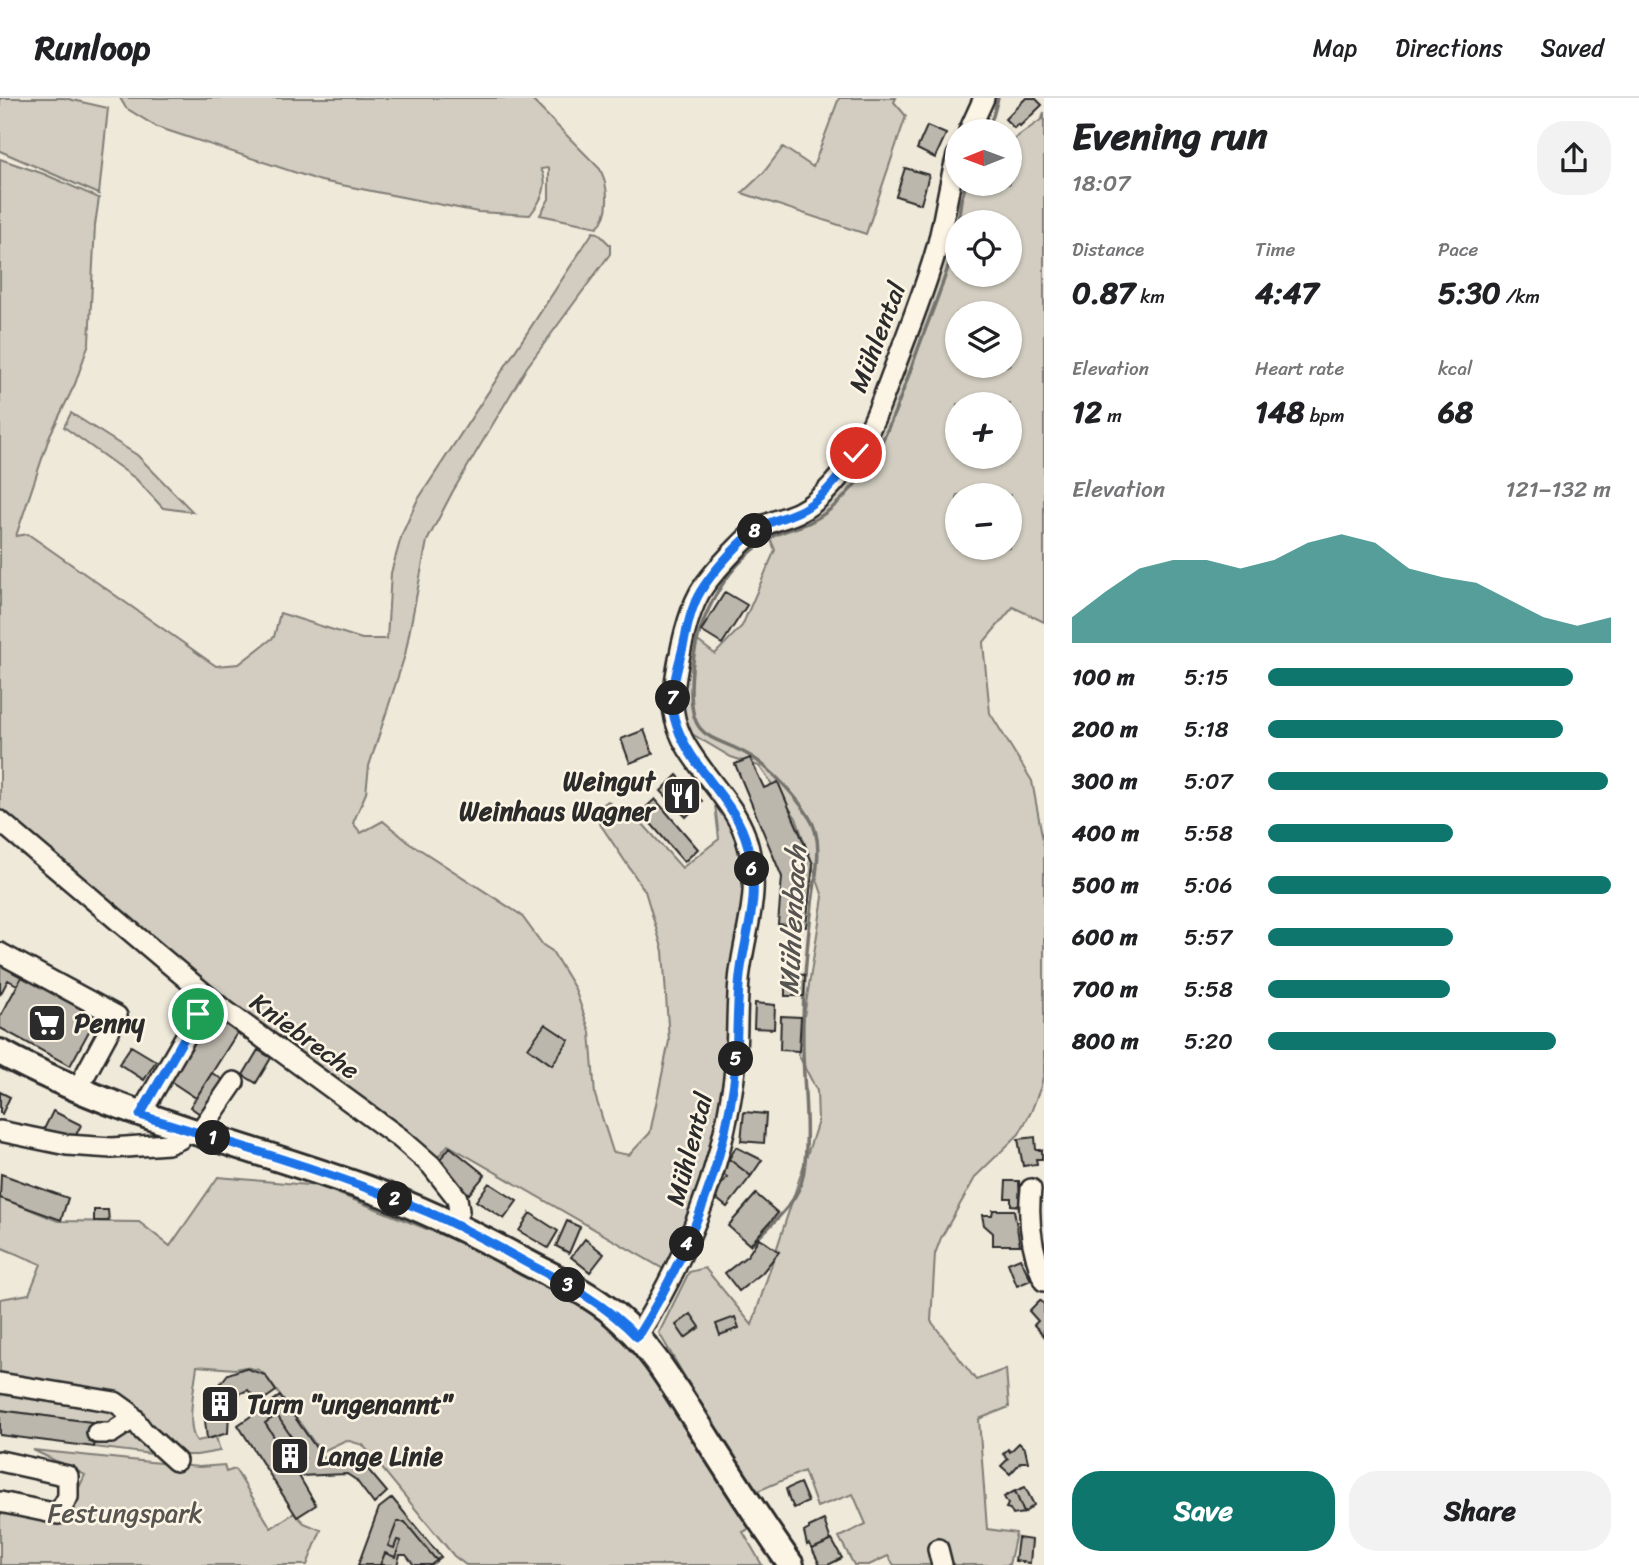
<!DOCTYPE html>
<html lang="en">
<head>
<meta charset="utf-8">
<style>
  body { margin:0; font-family:Sriracha,sans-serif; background:#f2f2f2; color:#202124; height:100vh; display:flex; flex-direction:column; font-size:26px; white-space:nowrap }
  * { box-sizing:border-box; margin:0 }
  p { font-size:23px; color:#757577 }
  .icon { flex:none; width:38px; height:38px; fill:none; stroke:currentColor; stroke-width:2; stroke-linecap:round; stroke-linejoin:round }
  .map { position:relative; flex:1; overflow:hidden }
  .details { display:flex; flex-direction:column; background:#fff; width:595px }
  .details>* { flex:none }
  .needle { width:46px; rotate:269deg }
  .buttons { position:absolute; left:945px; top:21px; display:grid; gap:14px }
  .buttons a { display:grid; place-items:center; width:77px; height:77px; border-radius:50%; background:#fff; box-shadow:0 2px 5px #0004; font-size:35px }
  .pin { position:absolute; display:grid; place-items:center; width:60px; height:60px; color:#fff; margin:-30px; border:4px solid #fff; border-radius:50%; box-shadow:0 2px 7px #0007 }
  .km { position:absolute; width:35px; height:35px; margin:-18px; border-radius:50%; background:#222; color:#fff; font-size:19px; line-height:35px; text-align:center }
  .round { display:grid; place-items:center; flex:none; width:74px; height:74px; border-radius:28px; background:#f2f2f2 }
  .summary { display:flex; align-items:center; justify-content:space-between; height:119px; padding:0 28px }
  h1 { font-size:38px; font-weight:700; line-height:52px }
  .stats { display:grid; grid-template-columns:repeat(3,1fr); gap:10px; height:119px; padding:7px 28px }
  .stats div { display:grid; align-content:center }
  .stats b { font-size:30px; font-weight:700 }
  .stats small { font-size:19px; font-weight:400 }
  .stats p { font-size:19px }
  .chart { height:196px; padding:14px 28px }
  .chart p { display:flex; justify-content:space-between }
  .chart svg { width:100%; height:126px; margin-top:7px; fill:#0f766e; opacity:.7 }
  .cta { display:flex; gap:14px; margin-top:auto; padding:14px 28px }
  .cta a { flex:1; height:80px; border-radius:28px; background:#0f766e; color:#fff; font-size:28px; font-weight:700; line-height:80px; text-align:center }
  .cta a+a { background:#f2f2f2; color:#202124 }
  ul { padding:0 28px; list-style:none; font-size:23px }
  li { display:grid; grid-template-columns:112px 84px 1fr; align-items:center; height:52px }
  li i { height:18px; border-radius:9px; background:#0f766e }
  header { display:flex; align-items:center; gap:42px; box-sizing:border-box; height:98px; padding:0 35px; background:#fff; border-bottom:2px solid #e0e0e0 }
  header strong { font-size:33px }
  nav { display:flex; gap:38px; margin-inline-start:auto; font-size:24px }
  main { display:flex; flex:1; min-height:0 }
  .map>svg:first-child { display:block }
</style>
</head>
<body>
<header>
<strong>Runloop</strong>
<nav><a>Map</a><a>Directions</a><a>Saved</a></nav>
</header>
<main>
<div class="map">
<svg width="1044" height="1467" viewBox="0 0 1044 1467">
  <rect width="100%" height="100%" fill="#efe9da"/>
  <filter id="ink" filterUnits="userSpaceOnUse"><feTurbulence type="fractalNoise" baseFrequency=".0143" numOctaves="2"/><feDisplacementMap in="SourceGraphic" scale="14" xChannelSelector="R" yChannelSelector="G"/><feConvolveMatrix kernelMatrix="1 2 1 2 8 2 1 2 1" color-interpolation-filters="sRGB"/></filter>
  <g filter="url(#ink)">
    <path fill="#d2cdc0" stroke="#7e7c76" stroke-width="2" fill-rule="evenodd" d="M0,0H64L108,10L99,96L0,53Z
      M120,0H530L600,71C608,87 612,116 597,129L540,117L549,101V70L541,71C550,87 541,103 530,117L478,114L321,83L157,29L126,10Z
      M839,0H896L894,4L906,18L866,136L742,95L764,74L783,49L813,69Z
      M1044,14V524L1013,509L983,545L990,615L1032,683L1044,748V974L1041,988L1031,1014L1019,1036L976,1078L941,1140L935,1156L931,1223L976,1282L1006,1271L1009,1309L979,1321L987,1431L1016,1435L1009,1467H894L888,1458L869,1467H854L839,1439L866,1426L853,1396L817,1409L804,1373L753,1395L659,1235L689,1174L705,1170L752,1227L818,1023L817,993L798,956L823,799L796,720L759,668L731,659L687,633L680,616L691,538L715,556L742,528L775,452L766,430L837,390L957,86H1010V44L1042,21ZM957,124H1010V177H957ZM957,215H1010V268H957ZM957,306H1010V359H957ZM957,397H1010V450H957Z
      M0,61L44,76L99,100L95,127L89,245L75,286L50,337L16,438L28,436L216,568L239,566L274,539L280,515L362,541H387L391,475L402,436L417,403L593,134L598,135L610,147V156L527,269L453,393L427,443L405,557L369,668L366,695L353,725L361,735L383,723L407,743L521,817L543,847L552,853L575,891L590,934L595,997L613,1054L629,1057L650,1035L669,943L663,853L645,793L592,714L608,703L624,720L634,716L682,770L719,741L714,698L736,735L745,774L729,974L697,1102L667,1173L448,1047L432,1066L221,902L0,716Z
      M71,315L137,357L193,414L163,410L136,381L64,329Z
      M218,1079L319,1088L469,1148L579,1200L618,1234L649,1272L753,1429L743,1434L762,1467H466L454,1458L363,1347L346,1342L321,1354L265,1277L259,1272L245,1269L235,1271L197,1268C195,1285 185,1331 197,1343L216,1339L220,1353L197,1357H185L170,1350L134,1308L0,1281V1201L29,1196L41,1166L0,1149V1099L58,1123L139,1124L170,1148Z
      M0,1293L97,1306L124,1318L111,1333L98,1325L0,1312Z
      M129,1328L159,1357L94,1349L96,1338Z
      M33,1352L199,1369L224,1367L226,1374L235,1371L271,1430L294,1415L304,1425L321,1432L307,1467H0V1408L64,1421L85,1377Z"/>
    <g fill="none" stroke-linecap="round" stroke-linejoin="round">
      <path stroke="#75736d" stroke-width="3.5" d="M986,33L993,18L998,0
        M958,124L961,102L966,86
        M754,1144C772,1125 798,1105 803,1078C810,1040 804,993 803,954C802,905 806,854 812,806C815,778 825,743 809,719C797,699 771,671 752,659C716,636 691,647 691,592C691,531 720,468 775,437C787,431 802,429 814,422C827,415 840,404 850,392C885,354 903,291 921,243C934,208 949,173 957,136"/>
    </g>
    <path fill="#bcb7ac" stroke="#2b2b2b" stroke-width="2" d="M1026,0H1035L1042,7L1020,28L1018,26L1014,30L1005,21Z
      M927,28L946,36L935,60L917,51Z
      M905,70L929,77L921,106L896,98Z
      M725,494L747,507L722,546L701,533Z
      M644,632L653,656L630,665L621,641Z
      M750,660L764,690L778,684L813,766L806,829L778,826L782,779L735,666Z
      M677,677L702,703L686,719L661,693Z
      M655,701L698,751L684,764L641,714Z
      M0,862L24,875L17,887L8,882L0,897Z
      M24,875L99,915L70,968L0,930V919Z
      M785,876L805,877L804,898H785Z
      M755,905L775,907L774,931L754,930Z
      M215,913L239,932L196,1000L170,983Z
      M781,918L801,919L799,953L780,952Z
      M545,926L569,942L552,967L528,950Z
      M131,948L156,963L144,982L119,966Z
      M258,952L271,960L256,985L243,977Z
      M212,975L228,985L206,1020L190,1009Z
      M0,994L10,999L2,1016L0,1015Z
      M53,1013L81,1027L73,1043L42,1035Z
      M744,1014L766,1016L764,1045L741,1043Z
      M1035,1039L1036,1052H1042V1061H1036L1037,1066L1023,1068L1018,1041Z
      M450,1049L485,1077L469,1096L434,1068Z
      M736,1049L762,1062L751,1078L729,1061Z
      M729,1061L751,1078L727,1109L713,1098L727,1079L720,1074Z
      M1,1076L68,1100L61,1122L0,1100Z
      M1006,1083H1019L1020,1108L1011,1107V1100H1005Z
      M489,1085L517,1103L504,1121L476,1103Z
      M756,1096L778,1115L750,1147L728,1128Z
      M94,1112H108L109,1123H94Z
      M993,1112H1014L1020,1147H993V1135L984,1127L982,1117H992Z
      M530,1115L558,1133L548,1150L519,1133Z
      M567,1123L580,1129L569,1155L556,1148Z
      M759,1140L779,1154L762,1175L739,1193L725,1175L748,1157Z
      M585,1141L604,1156L590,1174L571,1159Z
      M1020,1160L1031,1182L1017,1188L1008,1165Z
      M1040,1202L1044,1206V1238L1034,1227L1038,1223L1029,1213Z
      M691,1216L700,1229L685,1240L676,1227Z
      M735,1219L739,1230L720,1237L716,1226Z
      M245,1270L265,1277L276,1293L259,1305L248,1292L241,1295L229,1313L228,1335L207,1341L205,1322L212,1296L228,1276Z
      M280,1298L323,1360L355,1356L387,1394L374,1406L356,1382L347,1376L299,1378L316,1407L297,1419L238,1327Z
      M0,1312L99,1325L94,1349L0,1337Z
      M277,1317L305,1360L293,1368L265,1325Z
      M1019,1345L1025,1351L1028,1364H1021L1010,1376L1001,1368L1008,1361L1003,1356L1008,1351L1010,1354Z
      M800,1385L808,1404L794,1410L791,1404H790L786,1391Z
      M1025,1389L1034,1407L1024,1415L1015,1393Z
      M1015,1393L1024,1415L1013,1417L1010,1411L1006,1410L1008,1406L1004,1399Z
      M392,1400L441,1459L431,1467H414L406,1457H400L397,1467H358L379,1410Z
      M392,1400L441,1459L436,1462L405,1424H397L388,1448L394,1450L397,1442L401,1443L395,1459L385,1455L380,1467H358L379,1410Z
      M824,1422L831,1443L812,1451L809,1446L807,1447L804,1434L809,1431V1429Z
      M1018,1440L1032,1442L1030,1465L1015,1463Z
      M832,1442L842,1460L828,1467H820L812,1451Z"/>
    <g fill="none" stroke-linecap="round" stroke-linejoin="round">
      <g stroke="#2b2b2b" stroke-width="24">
        <path id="minor" d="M969,33L984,0
          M0,723L219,908L400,1040L431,1067L457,1100L459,1113L452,1126
          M0,855L117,918L77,992
          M140,1017L198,917
          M0,1033L67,1047L112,1050L168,1046L180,1041L186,1032
          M199,1035L234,984
          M1031,1091C1027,1123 1032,1153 1044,1183
          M637,1239C685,1163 720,1076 733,987C739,949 735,911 740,874C747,822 763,792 745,737C728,689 664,649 674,592C678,563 685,522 699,496C707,481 720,468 732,455C741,446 750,435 762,429C773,422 787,420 799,414C823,402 843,375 858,353C876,323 887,288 900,255C913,220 927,185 937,149C945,119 948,88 957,58
          M0,1285L115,1304L129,1314L143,1333L176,1363
          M97,1335H111L134,1320
          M0,1363L68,1378V1399L58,1416L0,1404
          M938,1451L942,1467"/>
      </g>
      <g stroke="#2b2b2b" stroke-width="30">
        <path id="major" d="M0,954C115,1017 243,1046 366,1090C421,1110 473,1135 524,1163C554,1179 588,1194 615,1217C650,1247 673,1287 698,1326C728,1373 758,1421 791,1467"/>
      </g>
      <use href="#minor" stroke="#fcf5e5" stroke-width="19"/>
      <use href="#major" stroke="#fcf5e5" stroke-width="24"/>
    </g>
  </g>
  <g fill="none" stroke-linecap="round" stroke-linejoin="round" filter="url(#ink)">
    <g stroke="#fff" stroke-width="14">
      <path id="route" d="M198,916L140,1017C237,1047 335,1075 428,1114C462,1129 495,1147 527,1165C567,1186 606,1206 637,1239C685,1162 722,1074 734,984C738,948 736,913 740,878C745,833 760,806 750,758C743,721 726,705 705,676C690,657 673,630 672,605C672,588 678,569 682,553C686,537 688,521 694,507C702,484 742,439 763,428C777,420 793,418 807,409C827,396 842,375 856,355"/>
    </g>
    <use href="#route" stroke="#1a73e8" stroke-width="9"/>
  </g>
  <defs>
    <g id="restaurant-square" transform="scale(2.0125)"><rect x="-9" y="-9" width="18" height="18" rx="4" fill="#2b2b2b" stroke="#fcf5e5"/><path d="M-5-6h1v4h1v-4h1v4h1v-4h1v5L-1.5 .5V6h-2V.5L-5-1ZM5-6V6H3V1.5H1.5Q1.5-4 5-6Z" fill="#fff"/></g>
    <g id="supermarket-square" transform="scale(2.0125)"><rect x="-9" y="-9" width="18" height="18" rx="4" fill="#2b2b2b" stroke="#fcf5e5"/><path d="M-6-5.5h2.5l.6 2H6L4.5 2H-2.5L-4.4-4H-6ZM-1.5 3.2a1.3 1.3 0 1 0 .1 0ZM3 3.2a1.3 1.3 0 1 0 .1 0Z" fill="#fff"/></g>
    <g id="building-square" transform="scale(2.0125)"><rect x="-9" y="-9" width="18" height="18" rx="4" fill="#2b2b2b" stroke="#fcf5e5"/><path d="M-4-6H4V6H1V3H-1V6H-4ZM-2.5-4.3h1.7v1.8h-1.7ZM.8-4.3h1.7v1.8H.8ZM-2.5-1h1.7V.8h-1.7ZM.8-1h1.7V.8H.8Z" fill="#fff"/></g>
  </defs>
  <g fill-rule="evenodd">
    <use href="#restaurant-square" x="682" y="698"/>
    <use href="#supermarket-square" x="47" y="925"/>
    <use href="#building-square" x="220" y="1306"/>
    <use href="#building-square" x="290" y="1358"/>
  </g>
  <g text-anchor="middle" stroke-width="5" stroke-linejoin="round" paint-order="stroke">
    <g font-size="26" fill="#2b2b2b" stroke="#fcf5e5">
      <text transform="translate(877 239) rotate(-69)" y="9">Mühlental</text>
      <text transform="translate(305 938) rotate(36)" y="9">Kniebreche</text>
      <text transform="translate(689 1051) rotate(-75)" y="9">Mühlental</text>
    </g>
    <g font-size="26" font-weight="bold" fill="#2b2b2b" stroke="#fcf5e5" text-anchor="start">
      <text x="655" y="692" text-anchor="end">Weingut<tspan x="655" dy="30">Weinhaus Wagner</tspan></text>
      <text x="74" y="934">Penny</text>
      <text x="247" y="1315">Turm "ungenannt"</text>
      <text x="317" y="1367">Lange Linie</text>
    </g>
    <g font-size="26" fill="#555450" stroke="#fcf5e5">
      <text x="125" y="1424">Festungspark</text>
    </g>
    <g font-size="28" font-style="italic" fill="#565552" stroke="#fcf5e5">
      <text transform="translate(792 822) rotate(-87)" y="10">Mühlenbach</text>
    </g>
  </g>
</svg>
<div class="buttons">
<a><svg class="needle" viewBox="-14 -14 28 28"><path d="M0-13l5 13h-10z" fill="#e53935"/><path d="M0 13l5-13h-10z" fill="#757577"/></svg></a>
<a><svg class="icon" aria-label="locate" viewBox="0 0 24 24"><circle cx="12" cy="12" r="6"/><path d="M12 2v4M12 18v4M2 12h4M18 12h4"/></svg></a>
<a><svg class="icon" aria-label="layers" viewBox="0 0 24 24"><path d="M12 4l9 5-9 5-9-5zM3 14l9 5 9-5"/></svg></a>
<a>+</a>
<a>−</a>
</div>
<div class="pin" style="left:198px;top:916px;background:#1e9e55"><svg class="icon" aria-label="arrive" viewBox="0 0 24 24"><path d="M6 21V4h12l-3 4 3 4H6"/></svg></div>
<div class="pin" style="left:856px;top:355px;background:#d93025"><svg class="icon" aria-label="check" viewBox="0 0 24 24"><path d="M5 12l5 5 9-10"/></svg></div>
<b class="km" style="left:213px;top:1040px">1</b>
<b class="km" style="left:395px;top:1101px">2</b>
<b class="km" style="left:568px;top:1187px">3</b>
<b class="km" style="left:687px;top:1146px">4</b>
<b class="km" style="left:736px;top:961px">5</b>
<b class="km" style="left:752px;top:771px">6</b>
<b class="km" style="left:673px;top:600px">7</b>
<b class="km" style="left:755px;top:433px">8</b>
</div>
<section class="details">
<div class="summary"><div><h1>Evening run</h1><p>18:07</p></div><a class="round"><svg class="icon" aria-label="share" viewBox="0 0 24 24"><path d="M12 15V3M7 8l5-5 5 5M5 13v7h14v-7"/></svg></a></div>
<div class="stats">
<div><p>Distance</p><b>0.87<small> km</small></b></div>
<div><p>Time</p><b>4:47</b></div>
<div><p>Pace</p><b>5:30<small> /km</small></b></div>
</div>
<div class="stats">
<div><p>Elevation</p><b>12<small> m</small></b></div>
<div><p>Heart rate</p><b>148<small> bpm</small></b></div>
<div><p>kcal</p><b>68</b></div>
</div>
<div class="chart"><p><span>Elevation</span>121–132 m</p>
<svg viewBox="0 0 160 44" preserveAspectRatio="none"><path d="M0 44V35L10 26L20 18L30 15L40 15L50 18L60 15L70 9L80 6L90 9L100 18L110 21L120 23L130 29L140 35L150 38L160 35V44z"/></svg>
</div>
<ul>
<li><b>100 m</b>5:15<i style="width:89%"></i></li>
<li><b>200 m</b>5:18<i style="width:86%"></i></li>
<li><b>300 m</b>5:07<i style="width:99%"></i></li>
<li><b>400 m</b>5:58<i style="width:54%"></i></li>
<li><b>500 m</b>5:06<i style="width:100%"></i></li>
<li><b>600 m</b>5:57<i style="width:54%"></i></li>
<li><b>700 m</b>5:58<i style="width:53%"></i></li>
<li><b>800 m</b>5:20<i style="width:84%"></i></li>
</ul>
<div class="cta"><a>Save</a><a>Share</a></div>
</section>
</main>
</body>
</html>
